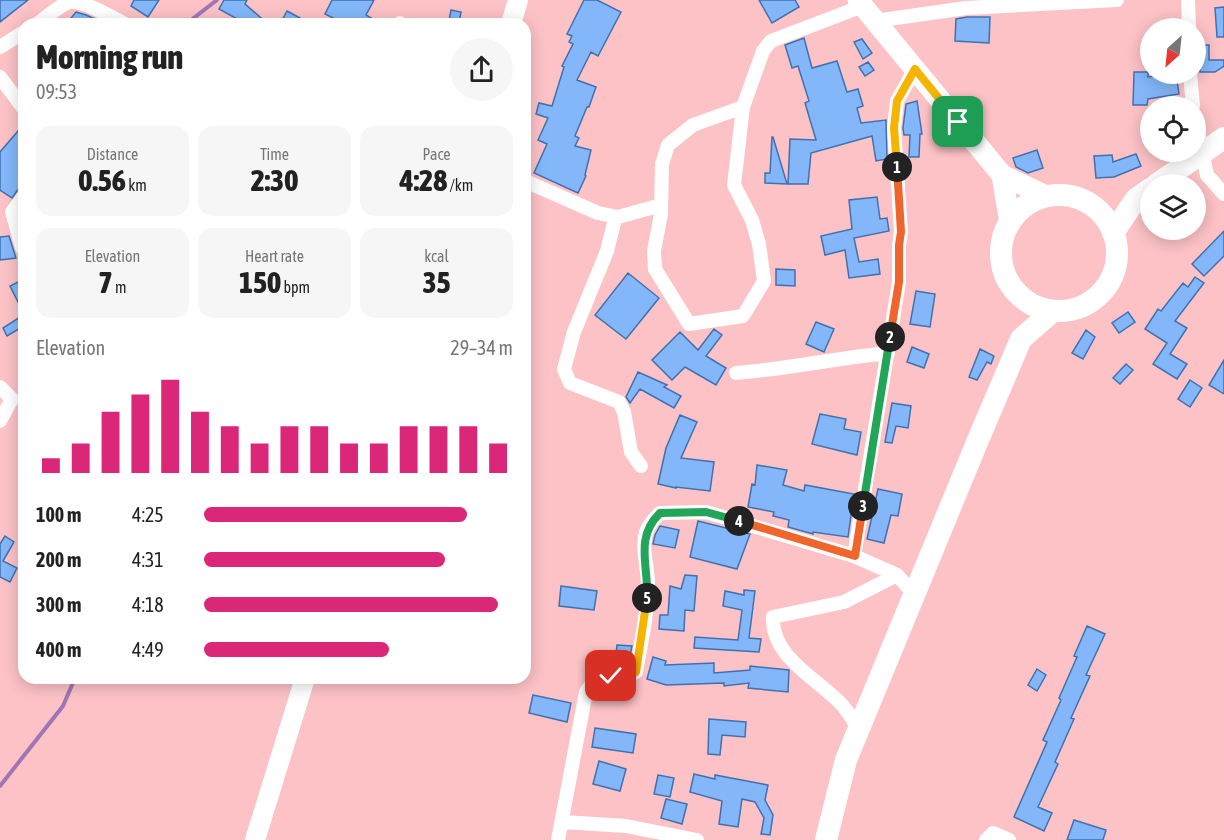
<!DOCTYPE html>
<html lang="en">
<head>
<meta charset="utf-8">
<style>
  body { margin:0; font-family:"Asap Condensed",sans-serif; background:#f6f6f6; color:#222; height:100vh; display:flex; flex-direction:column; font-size:22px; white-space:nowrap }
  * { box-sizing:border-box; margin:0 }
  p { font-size:20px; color:#767676 }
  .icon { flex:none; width:33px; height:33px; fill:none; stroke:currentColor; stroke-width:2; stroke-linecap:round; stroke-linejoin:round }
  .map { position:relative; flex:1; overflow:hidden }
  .sheet { position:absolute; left:18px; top:18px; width:513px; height:666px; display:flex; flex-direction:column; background:#fff; border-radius:18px; box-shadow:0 3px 15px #0003 }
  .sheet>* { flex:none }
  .needle { width:39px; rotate:207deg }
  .controls { position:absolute; left:1140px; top:18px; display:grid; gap:12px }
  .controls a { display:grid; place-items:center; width:66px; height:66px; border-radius:50%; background:#fff; box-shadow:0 3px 15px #0003; font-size:30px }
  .pin { position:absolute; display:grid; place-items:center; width:51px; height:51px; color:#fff; margin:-26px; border-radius:12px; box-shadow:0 3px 9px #0006 }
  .km { position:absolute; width:30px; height:30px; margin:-15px; border-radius:50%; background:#222; color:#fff; font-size:16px; line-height:30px; text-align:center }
  .round { display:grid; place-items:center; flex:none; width:63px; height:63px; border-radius:32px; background:#f6f6f6 }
  .overview { display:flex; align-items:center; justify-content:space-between; height:102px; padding:0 18px }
  h1 { font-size:33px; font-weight:800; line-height:45px }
  .figures { display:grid; grid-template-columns:repeat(3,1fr); gap:9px; height:102px; padding:6px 18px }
  .figures div { display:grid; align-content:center; border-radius:15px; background:#f6f6f6; text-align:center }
  .figures b { font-size:30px; font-weight:800 }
  .figures small { font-size:16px; font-weight:400 }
  .figures p { font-size:16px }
  .chart { height:168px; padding:12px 18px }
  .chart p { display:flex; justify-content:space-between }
  .chart svg { width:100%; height:108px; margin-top:6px; stroke:#db2777; stroke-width:6 }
  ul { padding:0 18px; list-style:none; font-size:20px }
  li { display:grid; grid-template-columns:96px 72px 1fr; align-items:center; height:45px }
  li i { height:15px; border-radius:8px; background:#db2777 }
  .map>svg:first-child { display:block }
</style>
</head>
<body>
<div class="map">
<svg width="1224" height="840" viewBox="0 0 1224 840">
  <rect width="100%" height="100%" fill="#fcc2c6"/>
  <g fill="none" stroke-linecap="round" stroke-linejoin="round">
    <path stroke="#a075b5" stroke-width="4" d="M186,24L217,0
      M0,786L63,706L75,678"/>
  </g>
  <path fill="#83b7f9" stroke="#4071ae" stroke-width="1.5" d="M0,0H28L0,22Z
    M134,0H159L148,17L131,6Z
    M224,0H247L245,4L268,24H246L219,9Z
    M332,0H374L366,15L381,24H346L333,18L325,14Z
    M584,0H597L621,12L598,56L591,52L577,80L596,87L589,107H587L575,136L579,138L575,146L591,150L585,175L586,176L578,193L534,173L547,144L538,140L548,118L536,114L539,103L552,106L564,67L562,66L573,44L569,42L572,36L567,34Z
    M759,0H795L799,7L772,23Z
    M1224,7V37H1217L1215,8Z
    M451,10L461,12L459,23L449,21Z
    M287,11L311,24H280Z
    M76,12L86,15L106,24H66Z
    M967,17H990L989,43L955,41L956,19Z
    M804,38L812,68L837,61L847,92L858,89L863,106L857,108L861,123L886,120L887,159L876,161L872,136L811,153L808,184H788L790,139L816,140L805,103L809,101L798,66L792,68L785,45Z
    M862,39L872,53L863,59L854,42Z
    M1199,45H1209V60H1224V66L1215,72H1200Z
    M868,62L874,70L865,76L859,67Z
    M1134,72H1148V77L1176,74L1179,94L1148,99L1147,105H1133Z
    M917,101L922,134H920L919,157H909L910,135H904L903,128L906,104Z
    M24,124V176L19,182L22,184L12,198L0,190V152Z
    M772,137H773L787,184L765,183V173H770Z
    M1037,150L1043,168L1028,173L1016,167L1013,158Z
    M1136,154L1141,166L1114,177L1096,178L1094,156L1112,155L1113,162Z
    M877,197L880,219L887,218L889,231L854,238L859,262L878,259L880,274L849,278L845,250L825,255L821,236L852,229L849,200Z
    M1224,231V256L1204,276L1192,264Z
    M9,236L16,258L0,260V237Z
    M776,269L795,270V286L776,285Z
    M628,273L659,298L626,339L595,315Z
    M1195,277L1204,283L1175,321L1187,328L1170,354L1187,364L1177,379L1153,364L1167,343L1145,329L1158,309L1161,311L1183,283L1188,287Z
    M24,279V314L10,286Z
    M916,291L935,294L930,327L910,324Z
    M1128,312L1135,322L1119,333L1112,323Z
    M20,317L24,326L7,336L3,328Z
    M816,322L834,329L824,352L806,344Z
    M714,329L722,335L706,356L726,368L716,385L685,367L672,380L652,360L680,332L698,350Z
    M1086,330L1095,337L1083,359L1072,353Z
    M912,347L929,354L924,368L907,362Z
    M980,349L994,356L991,364L987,362L977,380L969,377Z
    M1224,360V394L1209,385Z
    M1126,364L1133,370L1120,384L1113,378Z
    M638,372L667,385L664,387L681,396L674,408L640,389L630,403L626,397Z
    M1190,380L1202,388L1190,407L1178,399Z
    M892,403L911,406L908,428L896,426L892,443L885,442Z
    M820,414L846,419L844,429L861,432L857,455L812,444Z
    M680,415L697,422L681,458L714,462L710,491L676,487V488L658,484L666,448Z
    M757,465L787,470L783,485L804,491L805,485L854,494L848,537L813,532V534L788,527L789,520L773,516L774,512L748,507L752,484L755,485Z
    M878,489L902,494L898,516L891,515L884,543L867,539Z
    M698,521L750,534L737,569L690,557Z
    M660,526L679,530L675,548L653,544L655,535Z
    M5,536L14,542L3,561L17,568L10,582L0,577V544Z
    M685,575L697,576L694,611L685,610L684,631L659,629L660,615H668L670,586L681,589Z
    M561,586L597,591L594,610L559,606Z
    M744,590L755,591L749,638L761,639L759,652L694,648L695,637L738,640L742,610L723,606L725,591L744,595Z
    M1087,626L1105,634L1086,675L1090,676L1071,718L1074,719L1055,762L1058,764L1038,807L1052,813L1044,831L1014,817L1047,742L1043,740L1061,700L1059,698L1077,657L1074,656Z
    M617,645L632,646L628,666H615Z
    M653,657L666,661L665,665L714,663V673L750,670V666L789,670L788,692L748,688L749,683L724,686V683L666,685L647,679Z
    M1037,669L1046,675L1037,691L1028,685Z
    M533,695L571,703L567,722L529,713Z
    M709,719L746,722L745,737L722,735L720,755L708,754Z
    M595,728L636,734L633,753L592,747Z
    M599,761L626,769L620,791L593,784Z
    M694,774L715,779V775L768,785L765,800L773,815L770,835L761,834L764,818L755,802L742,799L738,827L719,824L722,801L690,792Z
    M658,775L674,778L670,797L654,794Z
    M666,799L687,804L682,824L661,818Z
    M1074,820L1106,830L1103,840H1067Z"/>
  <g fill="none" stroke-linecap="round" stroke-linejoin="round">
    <path stroke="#fff" stroke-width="14" d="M1188,0L1189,28
      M875,21L966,8L1117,0
      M400,23L401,24
      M37,24C47,17 57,7 69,2C83,0 112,17 125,24
      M0,47L24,32
      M1190,74L1193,106
      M0,77L24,109
      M743,107L693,125L668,145L662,164L661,214L654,251L655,269L689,324L743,316L764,281L759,244L752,220L734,185L743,107L763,51L771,41L863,6
      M1196,123L1207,175L1224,194
      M525,181L598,213L618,217L661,205
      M618,217L615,219L607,251L574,332L564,369L570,383L619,402L624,412L631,452L641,466
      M22,248L12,212L24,196
      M736,373C787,369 837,358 888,353
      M0,387L12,399L0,421
      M854,556L899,282V245L901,232L894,128L897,101L915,69
      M859,729C854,722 849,713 843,706C819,679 771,658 773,617L844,602L897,575
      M563,822L626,826L697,840
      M558,840L586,692L597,677L627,676L636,672C641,643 648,613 648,583C648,566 641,549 646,532C649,524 654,519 660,513L706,512L854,556L897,575L914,594
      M986,840L993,833L1009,840"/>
    <path stroke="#fff" stroke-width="20" d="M511,24L518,0
      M255,840L305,678"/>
    <path stroke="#fff" stroke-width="21" d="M858,0L1002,175L1044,195
      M1002,175L1010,223"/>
    <path stroke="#fff" stroke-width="22" d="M1157,184L1224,138
      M1001 253a58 58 0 1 1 116 0a58 58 0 1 1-116 0Z
      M1113,233L1136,199L1150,189
      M826,840L846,760L978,440L1021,339L1053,311"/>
  </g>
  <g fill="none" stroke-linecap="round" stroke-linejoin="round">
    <g stroke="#fff" stroke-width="12">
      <path id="split-1" d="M897,167L894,128L897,101L915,69L958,122"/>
    </g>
    <g stroke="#fff" stroke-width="12">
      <path id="split-2" d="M890,337L899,282V245L901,232L897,167"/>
    </g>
    <g stroke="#fff" stroke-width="12">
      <path id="split-3" d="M863,506L890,337"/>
    </g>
    <g stroke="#fff" stroke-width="12">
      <path id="split-4" d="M739,521L855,556L863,506"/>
    </g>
    <g stroke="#fff" stroke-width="12">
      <path id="split-5" d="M647,598C649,567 634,538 660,513L706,512L739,521"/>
    </g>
    <g stroke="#fff" stroke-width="12">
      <path id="split-6" d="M611,676H627L636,672L647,598"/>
    </g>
    <use href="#split-1" stroke="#f5b400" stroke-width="8"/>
    <use href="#split-2" stroke="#f0652b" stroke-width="8"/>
    <use href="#split-3" stroke="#22a559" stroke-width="8"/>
    <use href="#split-4" stroke="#f0652b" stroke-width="8"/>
    <use href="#split-5" stroke="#22a559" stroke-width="8"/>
    <use href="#split-6" stroke="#f5b400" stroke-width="8"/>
  </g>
</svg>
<div class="controls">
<a><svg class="needle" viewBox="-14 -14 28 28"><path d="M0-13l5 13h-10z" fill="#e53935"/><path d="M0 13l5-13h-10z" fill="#767676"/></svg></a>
<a><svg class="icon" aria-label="locate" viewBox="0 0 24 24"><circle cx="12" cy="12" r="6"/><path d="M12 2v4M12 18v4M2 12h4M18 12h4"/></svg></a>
<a><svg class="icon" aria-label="layers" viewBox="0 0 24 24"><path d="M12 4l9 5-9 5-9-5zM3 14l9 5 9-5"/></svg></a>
</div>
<div class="pin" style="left:958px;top:122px;background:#1e9e55"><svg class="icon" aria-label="arrive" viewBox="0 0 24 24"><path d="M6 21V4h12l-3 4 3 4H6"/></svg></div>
<div class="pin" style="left:611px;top:676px;background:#d93025"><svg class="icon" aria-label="check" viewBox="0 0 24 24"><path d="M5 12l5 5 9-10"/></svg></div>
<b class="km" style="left:897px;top:167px">1</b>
<b class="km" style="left:890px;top:337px">2</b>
<b class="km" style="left:863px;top:506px">3</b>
<b class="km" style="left:739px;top:521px">4</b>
<b class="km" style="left:647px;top:598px">5</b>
<section class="sheet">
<div class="overview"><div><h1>Morning run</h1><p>09:53</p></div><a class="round"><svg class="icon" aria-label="share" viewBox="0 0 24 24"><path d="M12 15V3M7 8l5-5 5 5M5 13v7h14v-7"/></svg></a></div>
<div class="figures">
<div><p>Distance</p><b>0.56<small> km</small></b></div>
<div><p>Time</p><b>2:30</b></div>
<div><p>Pace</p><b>4:28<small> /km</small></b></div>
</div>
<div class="figures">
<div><p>Elevation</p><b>7<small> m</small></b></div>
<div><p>Heart rate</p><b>150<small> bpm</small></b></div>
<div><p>kcal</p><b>35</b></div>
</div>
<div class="chart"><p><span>Elevation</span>29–34 m</p>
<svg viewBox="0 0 160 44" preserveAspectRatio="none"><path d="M5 44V38M15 44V32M25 44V19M35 44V12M45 44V6M55 44V19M65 44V25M75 44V32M85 44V25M95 44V25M105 44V32M115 44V32M125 44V25M135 44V25M145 44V25M155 44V32"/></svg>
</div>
<ul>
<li><b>100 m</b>4:25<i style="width:85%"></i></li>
<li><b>200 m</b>4:31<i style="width:78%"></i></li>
<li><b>300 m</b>4:18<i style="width:95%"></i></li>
<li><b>400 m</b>4:49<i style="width:60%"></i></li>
</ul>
</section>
</div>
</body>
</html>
